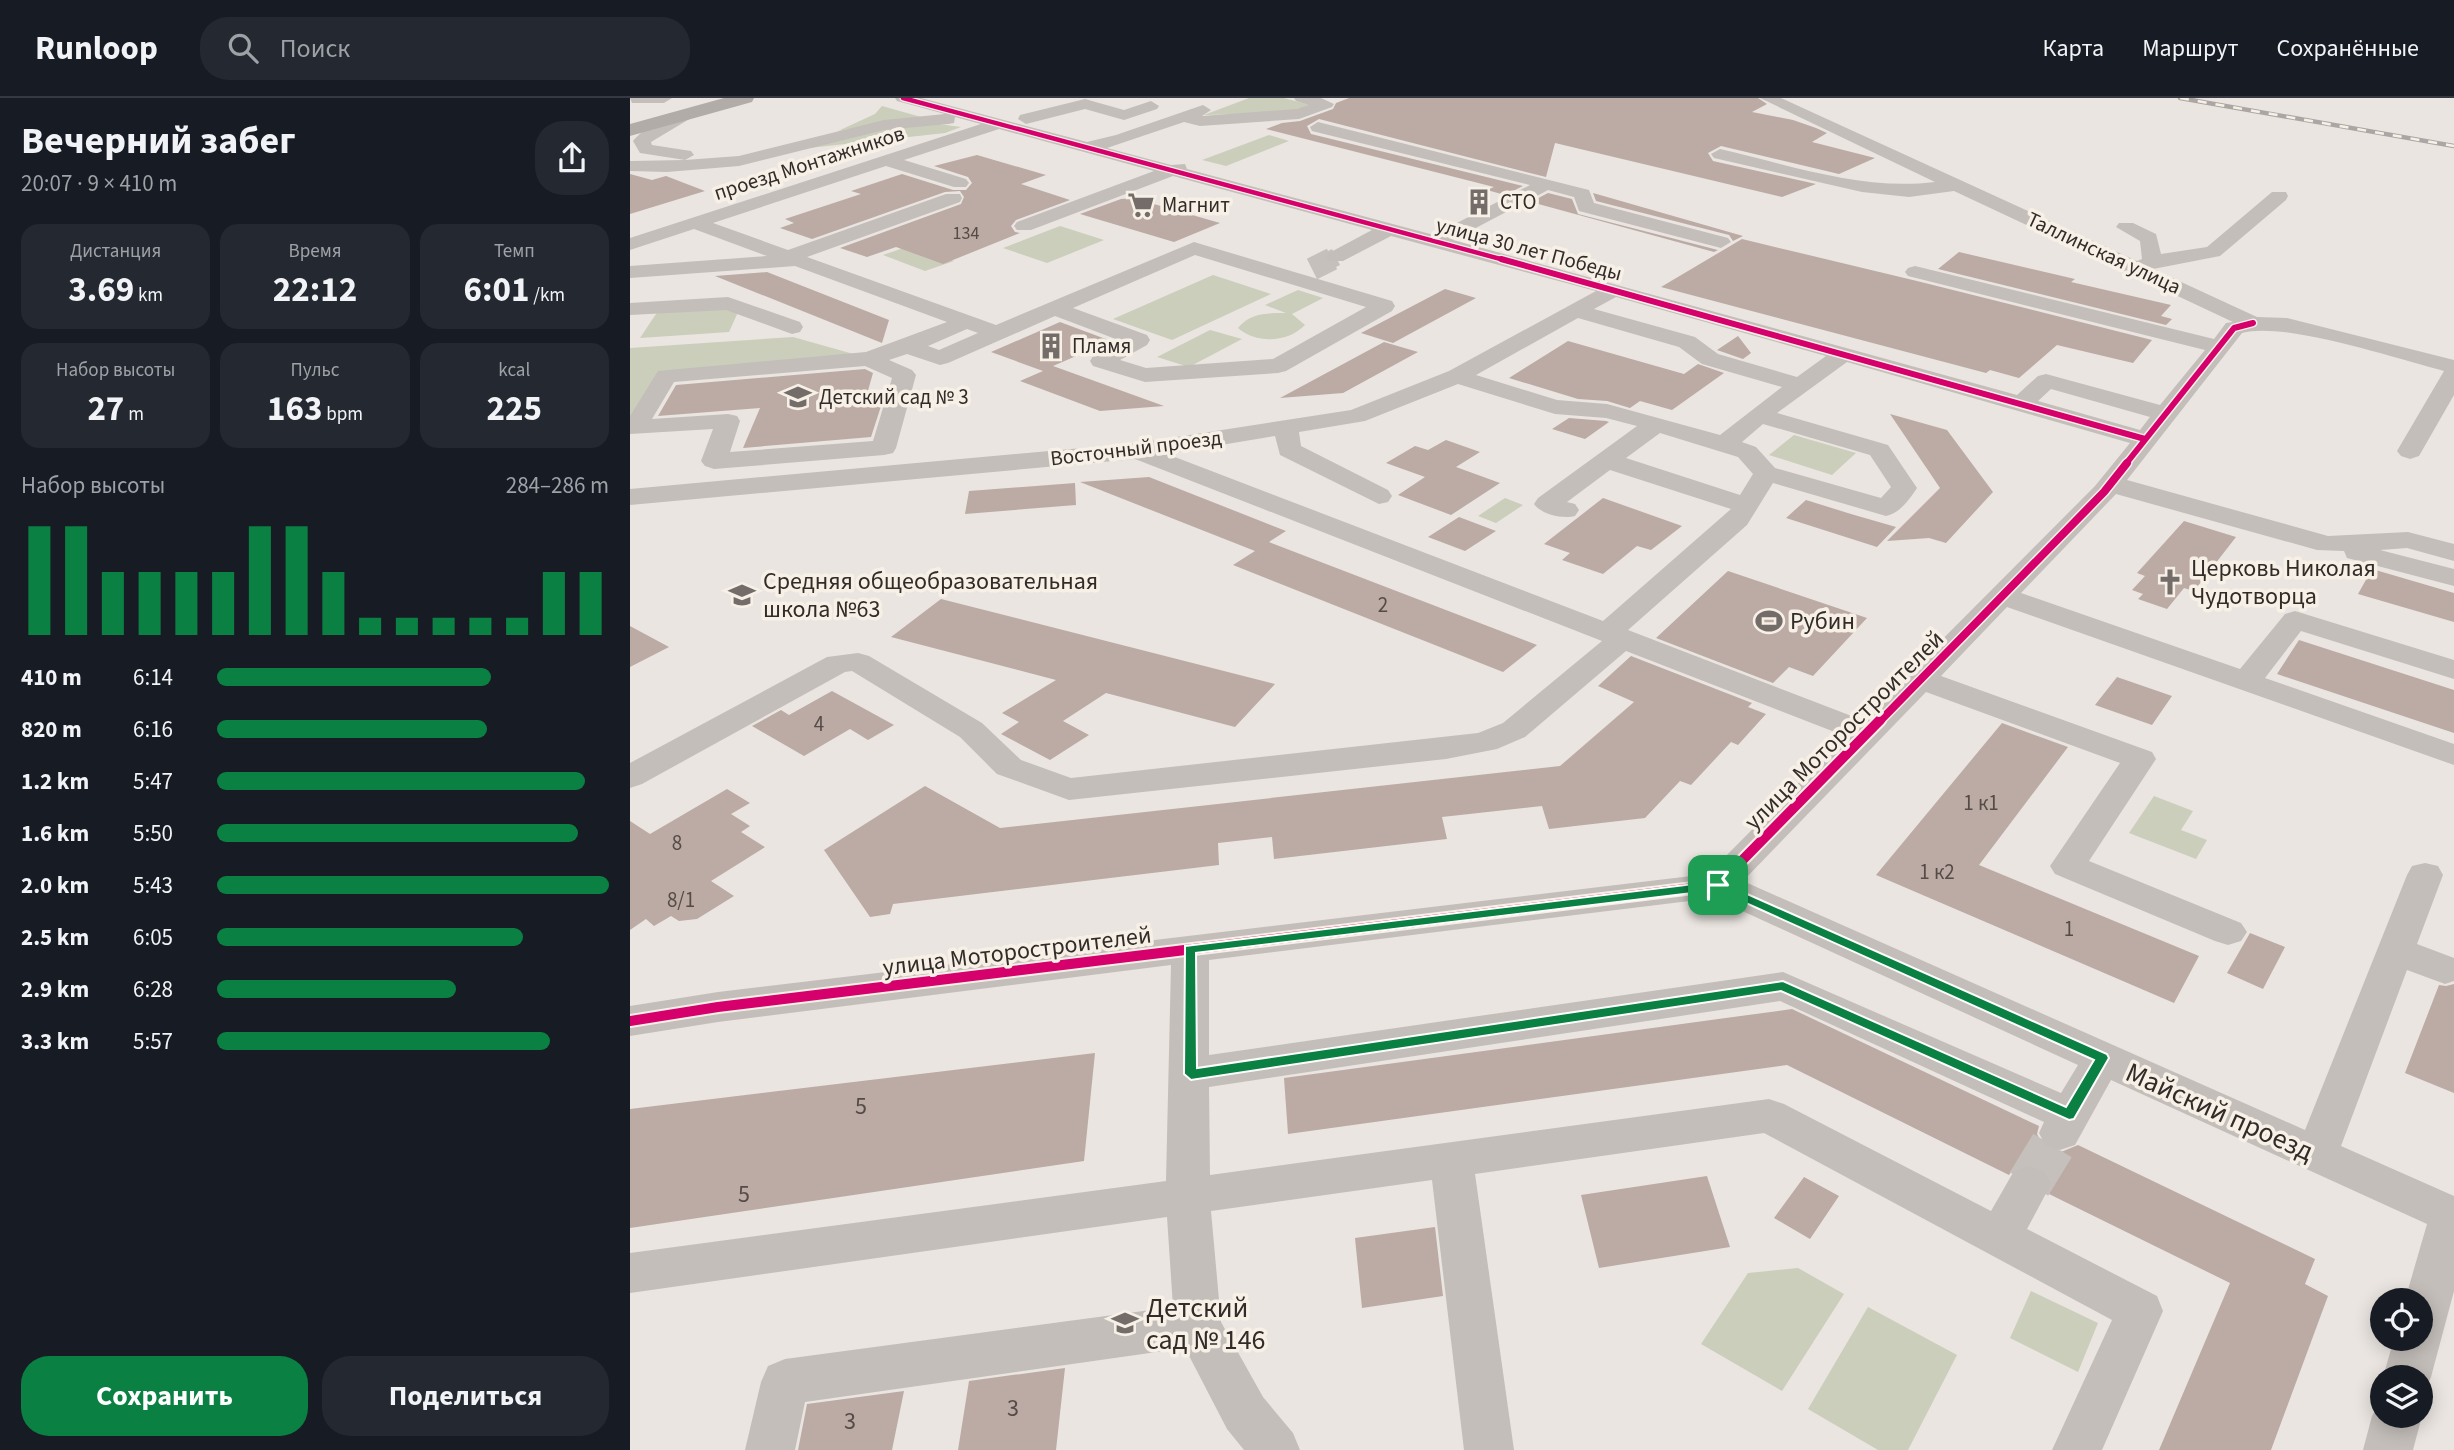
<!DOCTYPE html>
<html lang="ru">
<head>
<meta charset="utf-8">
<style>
  body { margin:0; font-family:"Source Sans 3",sans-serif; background:#242831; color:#f1f3f6; height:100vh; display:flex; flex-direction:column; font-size:26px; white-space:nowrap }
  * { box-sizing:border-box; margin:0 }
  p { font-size:23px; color:#9ea1a6 }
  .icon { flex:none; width:38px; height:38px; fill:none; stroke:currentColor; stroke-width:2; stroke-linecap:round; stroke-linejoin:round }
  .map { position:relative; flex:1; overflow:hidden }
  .side { display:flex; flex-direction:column; background:#171b24; width:630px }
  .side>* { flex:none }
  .controls { position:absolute; left:1740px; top:1190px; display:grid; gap:14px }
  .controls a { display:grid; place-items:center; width:63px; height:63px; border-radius:50%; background:#171b24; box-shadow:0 4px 18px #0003; font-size:35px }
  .pin { position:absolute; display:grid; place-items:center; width:60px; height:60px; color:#fff; margin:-30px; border-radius:14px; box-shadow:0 4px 10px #0006 }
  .round { display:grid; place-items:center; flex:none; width:74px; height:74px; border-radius:28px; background:#242831 }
  .summary { display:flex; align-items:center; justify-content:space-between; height:119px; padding:0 21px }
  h1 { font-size:38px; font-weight:700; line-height:52px }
  .stats { display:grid; grid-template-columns:repeat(3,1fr); gap:10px; height:119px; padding:7px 21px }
  .stats div { display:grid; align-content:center; border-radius:18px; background:#242831; text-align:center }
  .stats b { font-size:35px; font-weight:700 }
  .stats small { font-size:19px; font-weight:400 }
  .stats p { font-size:19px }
  .chart { height:196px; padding:14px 21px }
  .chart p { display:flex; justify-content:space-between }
  .chart svg { width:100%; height:126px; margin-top:7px; stroke:#0b8043; stroke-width:6 }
  .cta { display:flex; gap:14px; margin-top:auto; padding:14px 21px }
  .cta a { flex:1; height:80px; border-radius:28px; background:#0b8043; color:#fff; font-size:28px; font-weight:700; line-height:80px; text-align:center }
  .cta a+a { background:#242831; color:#f1f3f6 }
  ul { padding:0 21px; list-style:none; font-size:23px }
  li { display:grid; grid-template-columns:112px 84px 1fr; align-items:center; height:52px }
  li i { height:18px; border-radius:9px; background:#0b8043 }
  header { display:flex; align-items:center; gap:42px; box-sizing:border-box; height:98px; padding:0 35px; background:#171b24; border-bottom:2px solid #363941 }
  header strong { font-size:33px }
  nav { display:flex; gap:38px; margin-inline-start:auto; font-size:24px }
  .search { width:490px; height:63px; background:#242831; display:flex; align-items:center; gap:18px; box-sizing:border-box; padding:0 24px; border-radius:28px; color:#9ea1a6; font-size:26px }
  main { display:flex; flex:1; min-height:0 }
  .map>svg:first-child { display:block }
</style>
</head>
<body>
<header>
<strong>Runloop</strong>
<div class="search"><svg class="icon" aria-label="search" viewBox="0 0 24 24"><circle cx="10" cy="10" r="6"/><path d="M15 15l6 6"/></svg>Поиск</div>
<nav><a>Карта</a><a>Маршрут</a><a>Сохранённые</a></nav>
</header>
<main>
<section class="side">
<div class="summary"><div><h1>Вечерний забег</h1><p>20:07 · 9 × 410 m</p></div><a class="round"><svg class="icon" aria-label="share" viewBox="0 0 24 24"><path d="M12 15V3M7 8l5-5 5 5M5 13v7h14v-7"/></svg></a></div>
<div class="stats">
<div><p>Дистанция</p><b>3.69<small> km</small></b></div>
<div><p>Время</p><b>22:12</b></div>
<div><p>Темп</p><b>6:01<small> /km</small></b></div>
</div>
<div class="stats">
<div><p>Набор высоты</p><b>27<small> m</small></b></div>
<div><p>Пульс</p><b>163<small> bpm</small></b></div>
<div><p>kcal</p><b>225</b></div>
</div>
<div class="chart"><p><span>Набор высоты</span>284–286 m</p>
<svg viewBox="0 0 160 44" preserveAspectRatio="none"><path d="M5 44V6M15 44V6M25 44V22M35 44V22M45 44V22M55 44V22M65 44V6M75 44V6M85 44V22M95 44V38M105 44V38M115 44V38M125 44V38M135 44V38M145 44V22M155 44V22"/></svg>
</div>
<ul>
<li><b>410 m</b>6:14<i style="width:70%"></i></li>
<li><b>820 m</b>6:16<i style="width:69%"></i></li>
<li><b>1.2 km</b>5:47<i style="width:94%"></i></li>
<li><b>1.6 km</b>5:50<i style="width:92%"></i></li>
<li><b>2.0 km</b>5:43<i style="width:100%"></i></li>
<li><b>2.5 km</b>6:05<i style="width:78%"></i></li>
<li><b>2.9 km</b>6:28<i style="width:61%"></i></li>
<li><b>3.3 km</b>5:57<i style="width:85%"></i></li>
</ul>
<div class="cta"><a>Сохранить</a><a>Поделиться</a></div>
</section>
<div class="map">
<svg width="1824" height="1352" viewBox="0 0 1824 1352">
  <rect width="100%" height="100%" fill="#eae5e0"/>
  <path fill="#cbcebb" d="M619,0H654L684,8L670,14L574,17Z
    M252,8L291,19L208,33L245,16Z
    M301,25L331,29L315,35L179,50L254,30Z
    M639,37L659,43L596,68L572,62Z
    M430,128L474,142L417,165L373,150Z
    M282,147L324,163L295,173L253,157Z
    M583,177L641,196L542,242L483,221Z
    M668,192L693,200L662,216L675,227C657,245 627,246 608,230C620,215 637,215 656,215L635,207Z
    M79,207L108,214L99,234L10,240L30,210Z
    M580,232L612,241L559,269L527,259Z
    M163,239L227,257L31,275L0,320V250Z
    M1164,337L1226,355L1202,377L1139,357Z
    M875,400L893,407L866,425L848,418Z
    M1524,698L1563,713L1551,732L1577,742L1566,761L1499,735Z
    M1168,1170L1214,1196L1152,1293L1071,1246L1118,1175Z
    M1401,1193L1468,1225L1448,1274L1380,1240Z
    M1238,1209L1327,1257L1278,1352H1248L1178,1311Z"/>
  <path fill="#bbaba4" d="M719,0H1128L1137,6L1122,14L1163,22L1186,30L1197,35L1182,44L1245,60L1209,76L1091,48L1078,55L1083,63L1186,86L1152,99L925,45L916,79L689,21L677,28L681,36L893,88L875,97L857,92L864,89L636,31L652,25L670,23L703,11L706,5Z
    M347,57L416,77L391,86L440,102L386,122L381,128L385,134L390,135L313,166L266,149L237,159L210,150L331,106L334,99L330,93L315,94L182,141L150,130L164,125L155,121L231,96L221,93L272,76L323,92H336L342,85L338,79L304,68Z
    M0,76L22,82L36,78L75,93L0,116Z
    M918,95L942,101L948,116L1088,152L1084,154L901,104Z
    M963,95L1113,138L1103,143L1099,137L966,103Z
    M503,100L590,125L544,144L450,116L491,101Z
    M1112,141L1291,184L1522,242L1503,265L1427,247L1389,280L1360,272L1356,275L1031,189Z
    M1329,154L1445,181L1441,184L1541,207L1531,218L1542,221L1536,227L1308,171Z
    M137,174L259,222L252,245L85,178Z
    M815,191L846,200L763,245L731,235Z
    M430,224L481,243L423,268L534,308L470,313L390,283L413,273L361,254Z
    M1108,238L1121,255L1113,261L1087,252Z
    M938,243L1054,276L1068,266L1094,275L1042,312L1010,303L1000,310L977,303L948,301L879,280Z
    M754,244L788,254L713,295L650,300Z
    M235,271L243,275L235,303L253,302L241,339L113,350L130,310L28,318L46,287Z
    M1260,316L1317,332L1363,394L1316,445L1299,440L1257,443L1310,390Z
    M939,320L976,323L979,324L955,341L922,331Z
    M816,342L850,354L826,369L870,385L821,417L768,397L795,379L756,365L785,348L798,352Z
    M519,379L656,433L639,444L907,547L873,574L603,467L625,453L450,384Z
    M445,385L446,407L335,416L339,393Z
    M973,400L1052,428L1021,452L1007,448L973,476L932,462L940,455L914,446Z
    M1176,402L1221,416L1266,429L1247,449L1156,420Z
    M829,419L866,433L835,453L798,439Z
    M1554,423L1606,439L1564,493L1554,490L1537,511L1508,501L1513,496L1502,492L1515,478L1507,475Z
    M1742,471L1824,495V524L1728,496Z
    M1098,473L1237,520L1183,578L1159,569L1143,585L1026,540Z
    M311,501L645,586L605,629L476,595L433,623L459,637L420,662L371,636L389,624L372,615L426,582L261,539Z
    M0,528L39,549L0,569Z
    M1669,542L1824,592V635L1647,576Z
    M1001,558L1122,605L1118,609L1136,616L1108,647L1101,644L1061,687L1050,683L1015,720L919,731L912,708L812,719L817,741L644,761L642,739L588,745L589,767L263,806L260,816L240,819L194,752L295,688L370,730L930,668L1004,604L968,588Z
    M1487,579L1542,598L1522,627L1465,607Z
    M202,593L264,627L238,642L220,631L174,658L122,628L151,612L159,617Z
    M1372,625L1438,649L1349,767L1569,858L1544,905L1246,777Z
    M97,691L120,705L101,716L120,728L111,734L135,749L81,783L104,798L67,821L49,823L41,818L24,828L16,821L0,832V723L20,736Z
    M1620,835L1655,849L1633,891L1597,875Z
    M1824,886V995L1775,975L1809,887L1816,888Z
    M1162,911L1409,1028L1407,1036L1414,1049L1431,1054L1448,1047L1685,1161L1675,1186L1698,1198L1641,1352H1529L1600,1185L1419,1096L1423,1085L1415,1071L1398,1066L1383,1071L1379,1077L1157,967L658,1036L654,980Z
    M465,955L454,1063L0,1130V1011Z
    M1077,1078L1100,1149L969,1170L951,1097Z
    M1174,1079L1209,1098L1180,1141L1144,1120Z
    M805,1129L813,1198L732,1210L725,1140Z
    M435,1270L426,1352H328L339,1283Z
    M274,1293L262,1352H168L177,1306Z"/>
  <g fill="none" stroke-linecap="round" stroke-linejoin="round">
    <path stroke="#c5c0bb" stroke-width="18" stroke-dasharray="18 9" stroke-linecap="butt" d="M698,163L706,159"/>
    <path stroke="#c5c0bb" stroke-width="23" stroke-dasharray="23 11" stroke-linecap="butt" d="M682,171L702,161"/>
    <path stroke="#c5c0bb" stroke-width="45" stroke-dasharray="45 23" stroke-linecap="butt" d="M1399,1086L1429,1037"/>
    <path fill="#c3beb9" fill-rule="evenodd" d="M0,0H42L34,5H2Z
      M265,0H291L457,44L486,37L573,7L581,12L572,18L667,11L679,7L666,3L664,0H691L704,6L702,9L669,21L570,28L554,24L477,50L541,67L555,66L557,71L804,137L900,87L682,33L680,29L688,24L959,92L964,105L1098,140L1101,144L1091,150L949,113L944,99L918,92L823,142L1387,297L1408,278L1416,276L1530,307L1575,252L1278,178L1275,174L1278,170L1285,168L1584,241L1596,225L1603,224L1324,93L1279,99L1232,94L1084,60L1081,56L1090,51C1160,67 1233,93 1305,84L1130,0H1151L1507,163L1512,161L1510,143L1486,129L1489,125H1503L1526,136L1531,156L1577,149L1642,94H1656L1658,98L1656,102L1590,158L1523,171L1627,219L1657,220L1824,262V297L1789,358L1780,361L1771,358L1767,353L1814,273C1767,261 1654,223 1612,235L1497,382L1698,438L1778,434L1824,446V463L1777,450L1750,452L1824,471V488L1717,460L1714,453L1687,452L1486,396L1391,495L1610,571L1655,516L1665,513L1824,562V581L1671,533L1635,580L1824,646V667L1377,509L1311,578L1522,654L1526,661L1459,763L1611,825L1617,834L1611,843L1598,847L1585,843L1425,776L1420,768L1490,665L1296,594L1113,783L1675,1032L1777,777L1782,768L1795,765L1808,768L1813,777L1787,846L1824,860V883L1815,886L1777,872L1711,1048L1824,1098V1193L1801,1279L1794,1295L1790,1296V1279H1753L1764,1241H1790V1202H1775L1797,1126L1481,982L1445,1047L1430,1052L1415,1047L1409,1035L1414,1024L1150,903L579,989L580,1077L1139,1001L1154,1006L1361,1113L1384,1073L1399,1068L1414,1073L1421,1086L1397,1131L1527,1198L1533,1213L1472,1352H1422L1482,1222L1134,1035L845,1076L884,1352H834L802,1082L581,1113L591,1224L633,1299L663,1335L670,1352H614L597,1331L555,1250L175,1304L165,1352H115L131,1284L138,1268L155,1261L543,1209L537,1119L0,1195V1155L536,1083L541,867L88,924L0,938V908L88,894L1078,776L1215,638L996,553L895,639L867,651L816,661L439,702L367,676L330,639L222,573L215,574L12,686L0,690V665L197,559L228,555L239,558L352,625L391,662L441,680L848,635L873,625L972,543L505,361L0,407V391L508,345L721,312L819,273L966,193L761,138L713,163H699L696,159L699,155L742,132L543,78L401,132H387L384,128L387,124L524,73L369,31L274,62L336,81L339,85L336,89H324L256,68L83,125L158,152L316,96H330L332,100L330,104L177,159L366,227L564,144L762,203L765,208L762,213L656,273L648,275L515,284L463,268L460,263L463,258L491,243L425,218L318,265L310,267L277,256L259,262L282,272L286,277L266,350L263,355L254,357L84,371L75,368L71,363L83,331L0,336V318L28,273L236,254L317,224L165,168L0,180V168L137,158L64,131L0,152V140L351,26L325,19L324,25L318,26L254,32L109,68L37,74L0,73V63L55,62L10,55L3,43C14,30 43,9 61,14L63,17L61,20L21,44L22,47L61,53L64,57L55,62L109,58L254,22L315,16L267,3ZM565,157L736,209L643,261L516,270L490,262L517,247L520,242L517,237L443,210ZM986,199L1196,258L1167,279L1088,256L1065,239L964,211ZM948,220L1049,249L1072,266L1152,289L1090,337L977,306L927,302L846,277ZM337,231L348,235L309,252L298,248ZM1217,264L1500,345L1465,388L1232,622L998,532L1117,427L1143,385L1256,418C1270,415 1279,402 1287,390L1258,347L1147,315ZM235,268L262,280L243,343L100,354L110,323L107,318L98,316L22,321L44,284ZM828,286L925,316L976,320L1007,328L908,400L904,406C912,417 933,421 945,418L949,412L945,406L937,404L980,372L1101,411L973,523L537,356L645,338L650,357L749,406L758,404L762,398L758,392L671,348L669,334L735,323ZM1421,291L1520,319L1510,332L1408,303ZM1133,326L1240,357L1261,389L1251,400L1145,370L1126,349L1112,344ZM1030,335L1108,359L1123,376L1110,397L996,360ZM1084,800L1448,967L1431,995L1153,874L579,957V862Z
      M455,1L494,12L521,3L529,8L527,11L494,22L455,11L396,26L388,21L390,17Z
      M98,199L170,224L173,229L170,234L162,236L96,212L0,217V205Z
      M1752,1301V1318H1790V1314L1792,1318L1783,1352H1733L1742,1318Z"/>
    <path fill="#b2aca8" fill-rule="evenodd" d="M94,0H124L122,4L0,38V26Z"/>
    <g stroke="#aba6a3" stroke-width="4.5">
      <path id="rail" d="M1550,0L1824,48"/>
    </g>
    <use href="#rail" stroke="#f7f0e7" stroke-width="2.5" stroke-dasharray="9" stroke-linecap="butt"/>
    <g stroke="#f7f0e7" stroke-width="7">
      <path id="cycleway-far3" d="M273,0L878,163"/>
    </g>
    <g stroke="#f7f0e7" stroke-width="9">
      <path id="cycleway-far2" d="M871,161L1515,341
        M1495,367L1604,230L1623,225"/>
    </g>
    <g stroke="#f7f0e7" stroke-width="11">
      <path id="cycleway-far1" d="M1249,624L1474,394L1497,365"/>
    </g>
    <g stroke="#f7f0e7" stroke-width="14">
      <path id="cycleway" d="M0,923L88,909L1088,787L1250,622"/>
    </g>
    <use href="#cycleway-far3" stroke="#d6006c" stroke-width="4.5"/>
    <use href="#cycleway-far2" stroke="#d6006c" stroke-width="6"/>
    <use href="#cycleway-far1" stroke="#d6006c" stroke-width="8"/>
    <use href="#cycleway" stroke="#d6006c" stroke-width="10"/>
  </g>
  <path fill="#0b8043" stroke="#fff" stroke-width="2" fill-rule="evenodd" d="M1088,783L1477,956L1479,960L1444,1021L1439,1022L1151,893L561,982L554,976L555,848ZM1087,792L1464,962L1436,1009L1153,883L567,970L566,855Z"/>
  <defs>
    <g id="building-bare" transform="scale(2.1)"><path d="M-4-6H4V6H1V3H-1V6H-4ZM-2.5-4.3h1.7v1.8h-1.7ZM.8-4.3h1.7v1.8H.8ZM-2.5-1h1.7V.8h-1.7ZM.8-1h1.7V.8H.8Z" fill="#736c68" stroke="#f7f0e7" stroke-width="2.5" paint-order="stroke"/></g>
    <g id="supermarket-bare" transform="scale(2.1)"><path d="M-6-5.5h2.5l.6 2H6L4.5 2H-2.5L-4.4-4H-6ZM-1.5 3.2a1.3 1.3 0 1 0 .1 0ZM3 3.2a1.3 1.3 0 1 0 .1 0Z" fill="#736c68" stroke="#f7f0e7" stroke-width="2.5" paint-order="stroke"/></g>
    <g id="school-bare" transform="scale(2.1)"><path d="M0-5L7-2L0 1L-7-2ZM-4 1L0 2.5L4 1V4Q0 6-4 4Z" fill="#736c68" stroke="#f7f0e7" stroke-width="2.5" paint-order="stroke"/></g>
    <g id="church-bare" transform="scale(2.1)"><path d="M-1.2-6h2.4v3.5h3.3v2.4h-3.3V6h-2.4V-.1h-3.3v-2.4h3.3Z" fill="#736c68" stroke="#f7f0e7" stroke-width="2.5" paint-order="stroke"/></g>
    <g id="stadium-bare" transform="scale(2.1)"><path d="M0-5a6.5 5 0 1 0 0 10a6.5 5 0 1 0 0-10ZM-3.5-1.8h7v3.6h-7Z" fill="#736c68" stroke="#f7f0e7" stroke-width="2.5" paint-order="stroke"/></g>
  </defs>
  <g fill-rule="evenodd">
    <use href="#building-bare" x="849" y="104"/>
    <use href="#supermarket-bare" x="511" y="107"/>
    <use href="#building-bare" x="421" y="248"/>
    <use href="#school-bare" x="168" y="299"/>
    <use href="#church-bare" x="1540" y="484"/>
    <use href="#school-bare" x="112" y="497"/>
    <use href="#stadium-bare" x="1139" y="523"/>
    <use href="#school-bare" x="495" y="1225"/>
  </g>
  <g text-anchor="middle" stroke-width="7" stroke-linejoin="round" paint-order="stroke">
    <g font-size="18" fill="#554b47">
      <text x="336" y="141">134</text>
    </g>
    <g font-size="21" fill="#332b28" stroke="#f7f0e7">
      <text transform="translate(179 65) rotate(-18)" y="7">проезд Монтажников</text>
      <text transform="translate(899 151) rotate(15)" y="7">улица 30 лет Победы</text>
      <text transform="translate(1474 155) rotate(25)" y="7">Таллинская улица</text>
      <text transform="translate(506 350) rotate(-7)" y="7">Восточный проезд</text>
    </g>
    <g font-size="21" fill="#332b28" stroke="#f7f0e7" text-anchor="start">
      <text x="870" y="111">СТО</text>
      <text x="532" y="114">Магнит</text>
      <text x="442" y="255">Пламя</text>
      <text x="189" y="306">Детский сад № 3</text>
    </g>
    <g font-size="21" fill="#554b47">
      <text x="753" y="514">2</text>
      <text x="189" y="633">4</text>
      <text x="1351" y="712">1 к1</text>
      <text x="47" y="752">8</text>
      <text x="1307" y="781">1 к2</text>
      <text x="51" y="809">8/1</text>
      <text x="1439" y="838">1</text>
    </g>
    <g font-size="24" fill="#332b28" stroke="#f7f0e7" text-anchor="start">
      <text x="1561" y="478">Церковь Николая<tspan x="1561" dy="28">Чудотворца</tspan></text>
      <text x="133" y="491">Средняя общеобразовательная<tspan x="133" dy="28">школа №63</tspan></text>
      <text x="1160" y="531">Рубин</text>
    </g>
    <g font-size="24" fill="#332b28" stroke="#f7f0e7">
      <text transform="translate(1214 632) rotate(-45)" y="8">улица Моторостроителей</text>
      <text transform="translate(387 853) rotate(-7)" y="8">улица Моторостроителей</text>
    </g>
    <g font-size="24" fill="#554b47">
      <text x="231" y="1016">5</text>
      <text x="114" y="1104">5</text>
      <text x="383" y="1318">3</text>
      <text x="220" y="1331">3</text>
    </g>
    <g font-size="28" fill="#332b28" stroke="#f7f0e7">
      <text transform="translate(1590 1013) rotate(24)" y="10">Майский проезд</text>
    </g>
    <g font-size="28" fill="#332b28" stroke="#f7f0e7" text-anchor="start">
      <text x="516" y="1219">Детский<tspan x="516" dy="32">сад № 146</tspan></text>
    </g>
  </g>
</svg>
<div class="controls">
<a><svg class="icon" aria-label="locate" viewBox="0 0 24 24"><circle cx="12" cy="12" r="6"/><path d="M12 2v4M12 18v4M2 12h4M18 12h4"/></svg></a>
<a><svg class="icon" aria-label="layers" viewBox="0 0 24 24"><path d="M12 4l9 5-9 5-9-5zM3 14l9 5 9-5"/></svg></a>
</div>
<div class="pin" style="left:1088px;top:787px;background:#1e9e55"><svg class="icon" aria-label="arrive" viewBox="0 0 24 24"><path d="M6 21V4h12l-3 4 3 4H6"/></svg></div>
</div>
</main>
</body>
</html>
